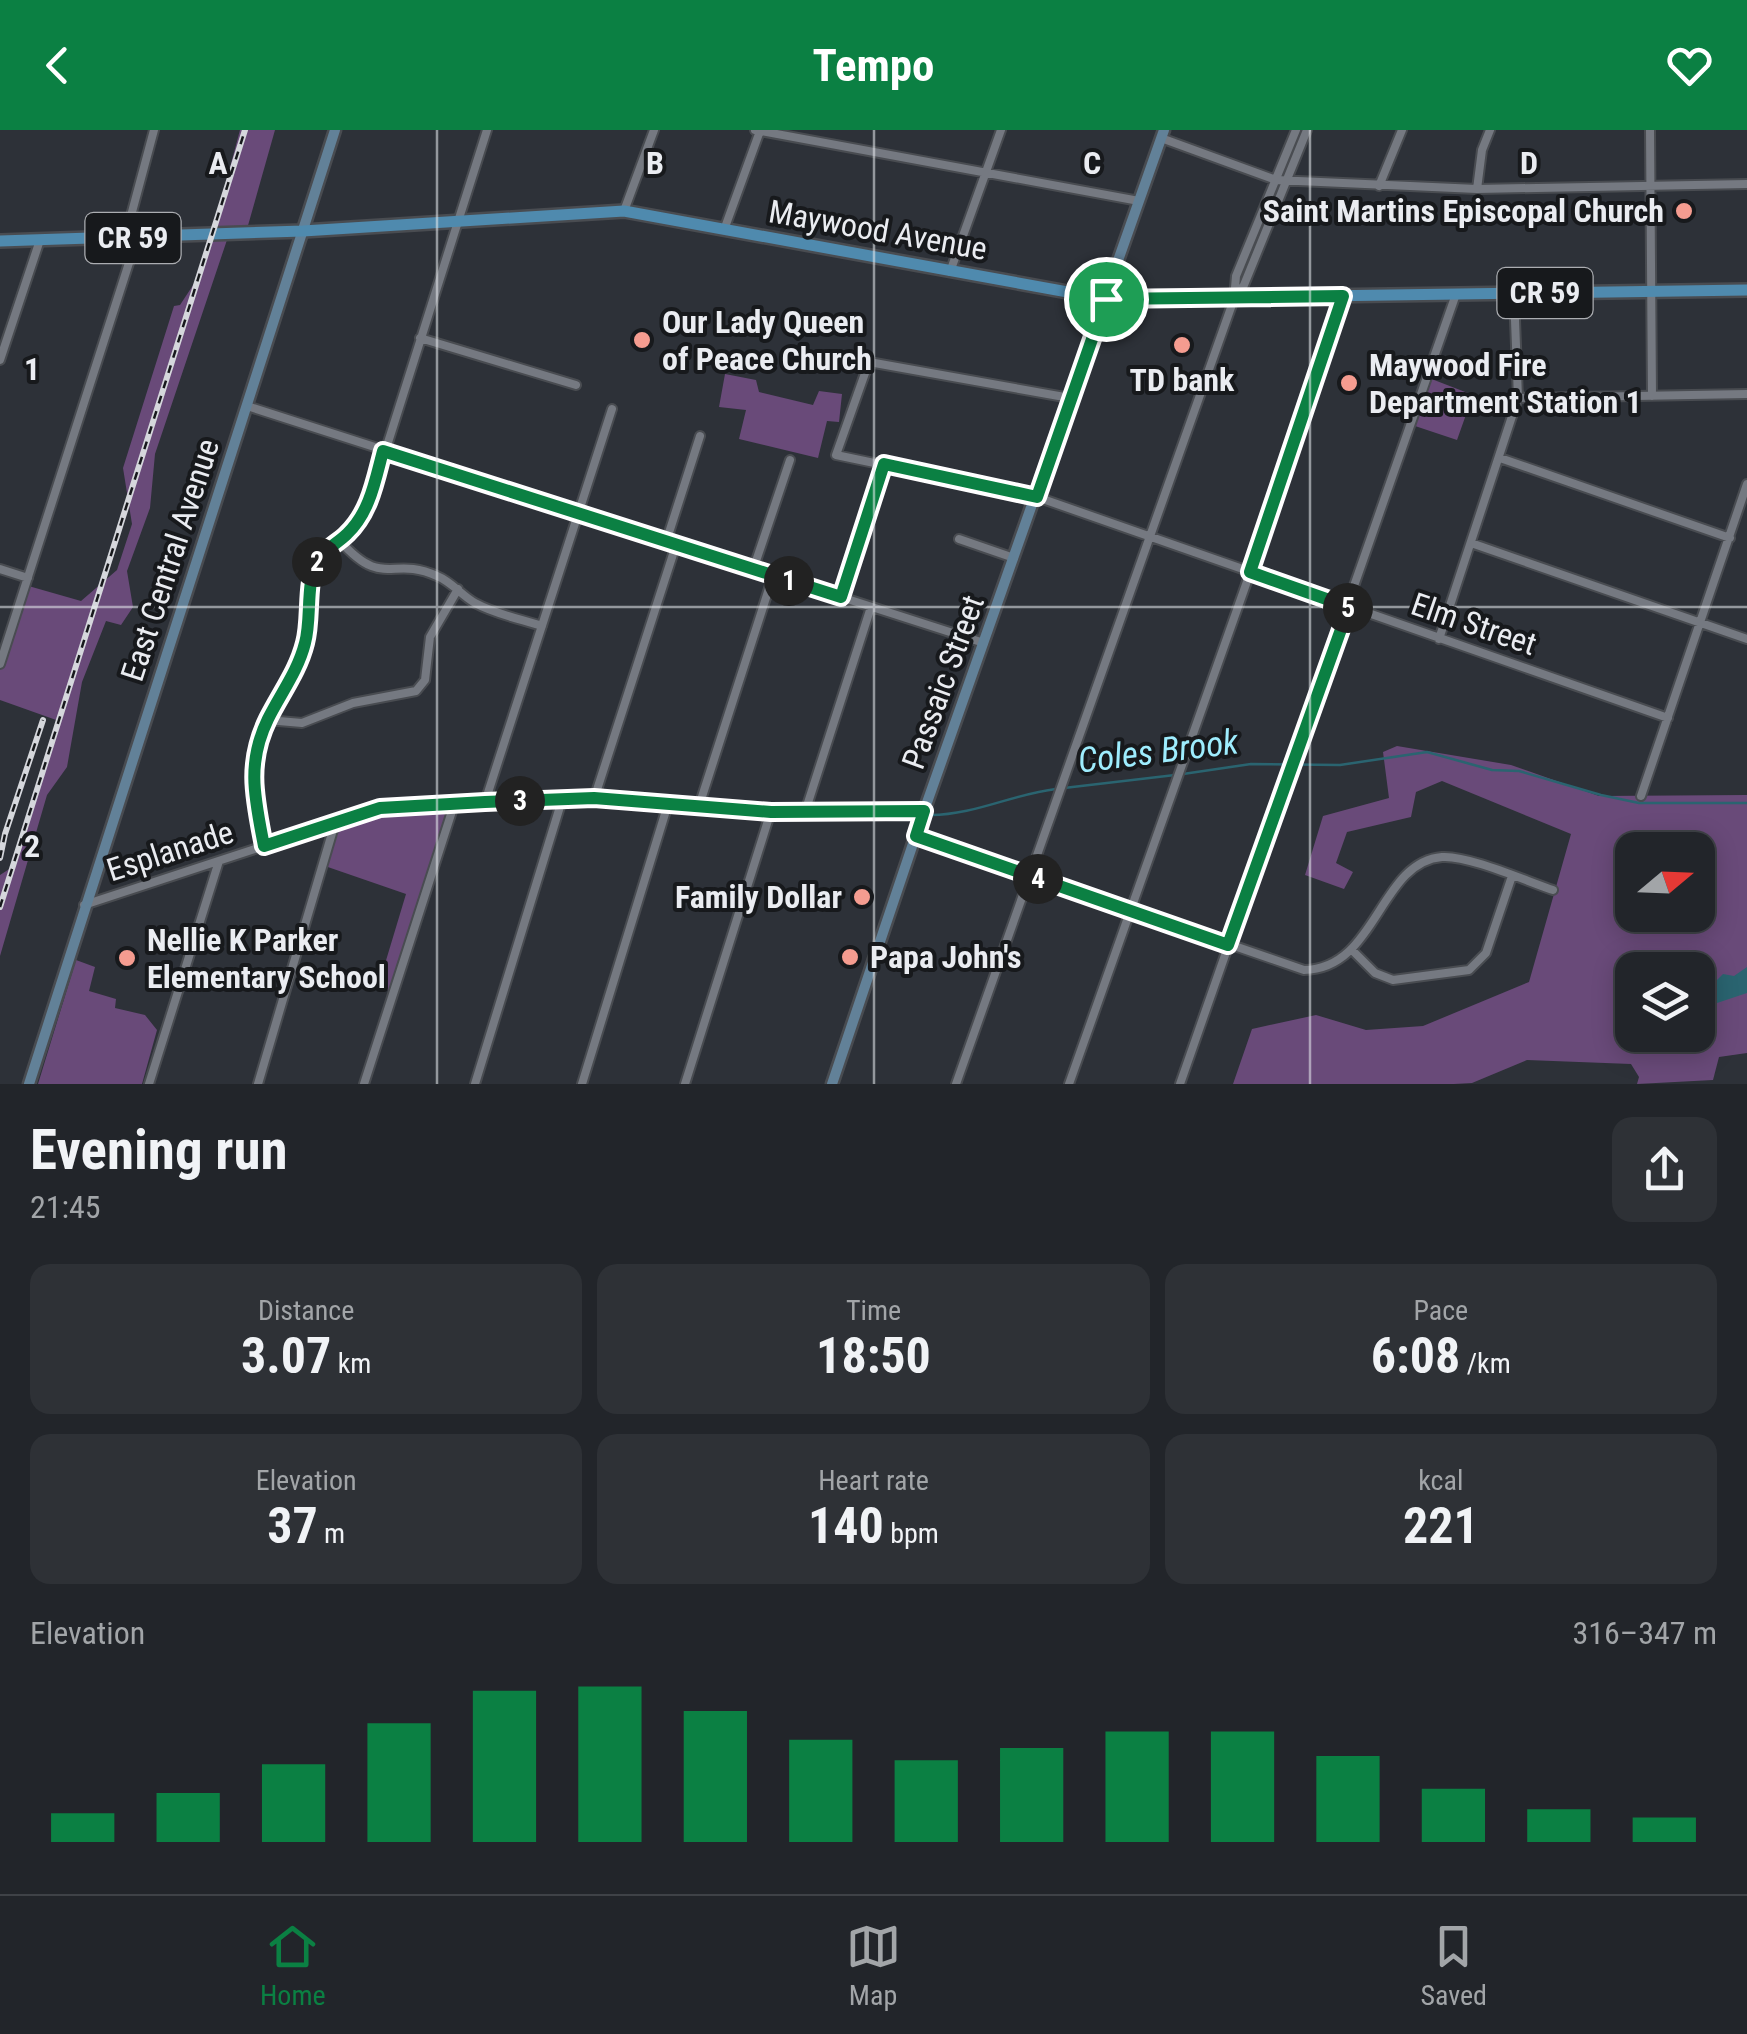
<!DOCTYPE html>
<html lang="en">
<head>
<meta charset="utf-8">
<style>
  body { margin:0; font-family:"Roboto Condensed",sans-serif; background:#2e3136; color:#f1f3f6; height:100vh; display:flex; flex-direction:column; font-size:38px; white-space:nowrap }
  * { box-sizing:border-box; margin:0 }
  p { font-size:32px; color:#a2a5a8 }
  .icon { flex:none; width:55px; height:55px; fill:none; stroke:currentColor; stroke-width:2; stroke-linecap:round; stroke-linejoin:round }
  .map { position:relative; height:954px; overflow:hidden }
  .details { display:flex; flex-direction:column; background:#22252a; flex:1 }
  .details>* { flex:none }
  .needle { width:65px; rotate:71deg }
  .tools { position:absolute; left:1615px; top:702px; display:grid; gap:20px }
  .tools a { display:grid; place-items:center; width:100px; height:100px; border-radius:20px; background:#22252a; box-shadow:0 5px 25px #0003,0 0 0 2px #3f4247; font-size:50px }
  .pin { position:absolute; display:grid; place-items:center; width:85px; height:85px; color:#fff; margin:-42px; border:5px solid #fff; border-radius:50%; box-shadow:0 2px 10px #0007 }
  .km { position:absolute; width:50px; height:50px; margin:-25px; border-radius:50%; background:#222; color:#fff; font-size:28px; line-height:50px; text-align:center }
  .round { display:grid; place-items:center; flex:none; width:105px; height:105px; border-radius:20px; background:#2e3136 }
  .summary { display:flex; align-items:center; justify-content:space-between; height:170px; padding:0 30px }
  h1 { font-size:55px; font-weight:700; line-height:75px }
  .figures { display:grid; grid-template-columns:repeat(3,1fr); gap:15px; height:170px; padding:10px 30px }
  .figures div { display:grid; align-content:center; border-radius:20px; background:#2e3136; text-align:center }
  .figures b { font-size:50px; font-weight:700 }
  .figures small { font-size:28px; font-weight:400 }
  .figures p { font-size:28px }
  .chart { height:280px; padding:20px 30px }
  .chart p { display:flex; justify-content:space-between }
  .chart svg { width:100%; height:180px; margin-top:10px; stroke:#0b8043; stroke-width:6 }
  header { display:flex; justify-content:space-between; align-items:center; height:130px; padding:0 30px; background:#0b8043; color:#fff; font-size:45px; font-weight:700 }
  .tab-bar { display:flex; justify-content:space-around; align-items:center; height:140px; border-top:2px solid #3f4247; background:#22252a; font-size:28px; color:#a2a5a8 }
  .tab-bar a { display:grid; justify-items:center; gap:5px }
  .tab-bar .current { color:#0b8043 }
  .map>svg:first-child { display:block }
</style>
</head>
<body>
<header><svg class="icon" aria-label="back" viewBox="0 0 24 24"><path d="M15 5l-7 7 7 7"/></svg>Tempo<svg class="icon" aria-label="heart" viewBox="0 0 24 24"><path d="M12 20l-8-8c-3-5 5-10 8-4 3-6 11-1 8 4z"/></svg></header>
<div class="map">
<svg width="1747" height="954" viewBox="0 0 1747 954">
  <rect width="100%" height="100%" fill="#2d3138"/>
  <path fill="#694a79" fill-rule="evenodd" d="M240,0H275L247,99L213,101Z
    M229,104L155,324L150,378L127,441L133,477L121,495L106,491L82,552L67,637L47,665L0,826V745L14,736L59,591L0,570V534L25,455L81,471L117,440L132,394L123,338L174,176L180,175L203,140L214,105Z
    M725,244L756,250L759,262L813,275L819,261L842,264L839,292L827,291L818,328L739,309L746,280L719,277Z
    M1429,248L1473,265L1457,310L1412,295Z
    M1397,616L1511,635L1599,666L1747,665V923L1719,927L1713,950L1637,954L1639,947L1631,934L1527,930L1472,953L1454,954H1233L1252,899L1316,885L1366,900L1423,896L1529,852L1571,704L1442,651L1416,662L1411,687L1347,702L1336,733L1353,742L1344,759L1305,745L1323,686L1389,668L1383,622ZM1632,720H1698V785H1632ZM1632,840H1698V905H1632Z
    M454,675L423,770L418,769L390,861L378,857L406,764L322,735L335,693L380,678Z
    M76,830L95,837L89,861L116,869L115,878L145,885L157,900L142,954H38Z"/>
  <path fill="#2a6470" d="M1747,837V863L1699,879L1708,869L1701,855L1706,851L1715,852L1723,844L1734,846Z"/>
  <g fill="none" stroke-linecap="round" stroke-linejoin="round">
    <path stroke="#2a6470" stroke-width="2.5" d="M1183,644L1251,634L1340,635L1427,622L1492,640L1519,641L1601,665L1639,673H1747
      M1064,658L1175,645
      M931,685C974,685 1013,664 1056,659"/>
    <g stroke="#494c51" stroke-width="12">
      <path id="street" d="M755,0L1139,71
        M1650,0L1652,266
        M1161,8L1276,50L1477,59L1747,54
        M1379,56L1402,0
        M1477,59L1482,20L1490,0
        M624,81L654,0
        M724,100L760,1
        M125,108L154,0
        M950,142L1001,0
        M1234,169L1244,155L1307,0
        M420,208L576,255
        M0,230L40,110
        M1070,268L869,232L836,325L1037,367L1668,588
        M1518,268L1747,264
        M247,276L984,513
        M1500,328L1730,408
        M959,409L1014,428
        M340,411C384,460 391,425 437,446C452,452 461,465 475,473C495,484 520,489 542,496
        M666,412L700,306
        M1471,413L1747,509
        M0,439L28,448
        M753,440L790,330
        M841,467L884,334
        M1439,509L1518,268L1514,164
        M0,534L137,108
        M267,590L302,593L353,573L416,561L425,550L430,507L458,459
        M1641,666L1747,354
        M594,669L676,415
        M485,672L612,279
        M699,676L773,446
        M805,682L871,477
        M916,706L1304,840C1377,839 1379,732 1442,727C1468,725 1526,751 1553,760
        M264,716L252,655L258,614L267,590L302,524L309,494L315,436L323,424L351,400L372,363L487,0
        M84,775L380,678L594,669L771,681H924
        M1352,820L1375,843L1393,850L1469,840L1486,823L1512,746
        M149,954L219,731
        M258,954L335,693
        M364,954L454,675
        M475,954L562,670
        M582,954L668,674
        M685,954L771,681
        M956,954L1234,169L1236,146L1296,0
        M1069,954L1250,443L1343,166
        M1180,954L1456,164"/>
    </g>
    <g stroke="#494c51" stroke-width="15">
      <path id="secondary" d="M29,954L335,0
        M832,954L924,681L1164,0"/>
    </g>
    <g stroke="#494c51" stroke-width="16">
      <path id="primary" d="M0,111L303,101L624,81L1106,169L1747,160"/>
    </g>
    <use href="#street" stroke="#757981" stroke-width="8"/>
    <use href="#secondary" stroke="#628198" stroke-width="10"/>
    <use href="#primary" stroke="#4f8aae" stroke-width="11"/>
    <g stroke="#d5d7dc" stroke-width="6">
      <path id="rail" d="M0,728L5,704L43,590
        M0,777L245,0"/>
    </g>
    <use href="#rail" stroke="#17191c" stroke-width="2.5" stroke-dasharray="8" stroke-linecap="butt"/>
  </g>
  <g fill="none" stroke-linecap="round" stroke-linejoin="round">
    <g stroke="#fff" stroke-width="20">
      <path id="route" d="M1343,166L1250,442L1349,477L1228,815L916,706L924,681L771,682L594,668L485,672L380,678L264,716C255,669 246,634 268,589C281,563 298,541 305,513C312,488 305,452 318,430C325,419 338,413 347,404C370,382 375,351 383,321L841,467L884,334L1037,367L1106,169Z"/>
    </g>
    <use href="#route" stroke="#0b8043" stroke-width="12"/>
  </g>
  <path fill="none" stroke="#eaecf1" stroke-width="2.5" stroke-opacity="0.55" d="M437,0V954M874,0V954M1310,0V954M0,477H1747"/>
  <g fill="#f59c90" stroke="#17191c" stroke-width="4">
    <circle cx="1684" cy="81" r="10"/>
    <circle cx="642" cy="210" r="10"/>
    <circle cx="1182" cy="215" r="10"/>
    <circle cx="1349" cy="253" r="10"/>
    <circle cx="862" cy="767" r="10"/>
    <circle cx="850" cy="827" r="10"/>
    <circle cx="127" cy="828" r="10"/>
  </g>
  <g text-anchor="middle" stroke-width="8" stroke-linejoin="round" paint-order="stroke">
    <g fill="#17191c" stroke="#abadb1" stroke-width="2.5">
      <rect x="85.5" y="83" width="95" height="50" rx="8"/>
      <rect x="1497.5" y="138" width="95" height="50" rx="8"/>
    </g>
    <g font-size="30" font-weight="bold" fill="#eaecf1">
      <text x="133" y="118">CR 59</text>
      <text x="1545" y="173">CR 59</text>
    </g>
    <g font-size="32" font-weight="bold" fill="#eaecf1" stroke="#17191c" text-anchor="start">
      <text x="1664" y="92" text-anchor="end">Saint Martins Episcopal Church</text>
      <text x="662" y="203">Our Lady Queen<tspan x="662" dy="37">of Peace Church</tspan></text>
      <text x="1369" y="246">Maywood Fire<tspan x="1369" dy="37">Department Station 1</tspan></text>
      <text x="1182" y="261" text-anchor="middle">TD bank</text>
      <text x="842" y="778" text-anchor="end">Family Dollar</text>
      <text x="147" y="821">Nellie K Parker<tspan x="147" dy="37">Elementary School</tspan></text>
      <text x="870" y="838">Papa John's</text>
    </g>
    <g font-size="32" fill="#eaecf1" stroke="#17191c">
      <text transform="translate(878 100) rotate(10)" y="11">Maywood Avenue</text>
      <text transform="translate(170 430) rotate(-72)" y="11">East Central Avenue</text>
      <text transform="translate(1474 494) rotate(19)" y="11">Elm Street</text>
      <text transform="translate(943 552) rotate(-70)" y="11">Passaic Street</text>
      <text transform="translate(170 721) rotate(-18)" y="11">Esplanade</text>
    </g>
    <g font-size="35" font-style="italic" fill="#9eedfe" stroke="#17191c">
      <text transform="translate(1158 621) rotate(-7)" y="12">Coles Brook</text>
    </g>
  </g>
  <g font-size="32" text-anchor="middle" font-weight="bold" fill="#eaecf1" stroke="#17191c" stroke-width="8" stroke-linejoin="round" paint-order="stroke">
    <text x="218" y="44">A</text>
    <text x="655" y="44">B</text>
    <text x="1092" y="44">C</text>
    <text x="1529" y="44">D</text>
    <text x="32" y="250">1</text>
    <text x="32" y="727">2</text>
  </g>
</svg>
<div class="tools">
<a><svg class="needle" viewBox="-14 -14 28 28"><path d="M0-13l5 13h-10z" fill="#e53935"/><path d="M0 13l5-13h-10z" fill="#a2a5a8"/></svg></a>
<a><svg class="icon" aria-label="layers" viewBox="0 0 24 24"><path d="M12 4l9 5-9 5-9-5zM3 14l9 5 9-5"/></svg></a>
</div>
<div class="pin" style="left:1106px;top:169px;background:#1e9e55"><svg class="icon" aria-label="arrive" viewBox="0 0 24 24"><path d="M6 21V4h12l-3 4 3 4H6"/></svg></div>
<b class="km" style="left:789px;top:451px">1</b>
<b class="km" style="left:317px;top:432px">2</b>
<b class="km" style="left:520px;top:671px">3</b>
<b class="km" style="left:1038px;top:749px">4</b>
<b class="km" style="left:1348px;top:478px">5</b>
</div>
<section class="details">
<div class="summary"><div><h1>Evening run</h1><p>21:45</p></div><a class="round"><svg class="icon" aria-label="share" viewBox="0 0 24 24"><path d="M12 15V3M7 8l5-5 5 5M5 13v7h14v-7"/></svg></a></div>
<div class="figures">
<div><p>Distance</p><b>3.07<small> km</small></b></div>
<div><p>Time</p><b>18:50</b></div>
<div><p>Pace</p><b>6:08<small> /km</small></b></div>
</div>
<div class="figures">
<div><p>Elevation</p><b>37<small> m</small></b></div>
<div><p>Heart rate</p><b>140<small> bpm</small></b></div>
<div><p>kcal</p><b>221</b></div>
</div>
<div class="chart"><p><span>Elevation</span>316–347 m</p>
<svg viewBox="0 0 160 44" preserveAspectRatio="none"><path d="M5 44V37M15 44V32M25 44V25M35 44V15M45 44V7M55 44V6M65 44V12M75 44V19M85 44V24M95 44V21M105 44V17M115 44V17M125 44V23M135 44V31M145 44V36M155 44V38"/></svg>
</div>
</section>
<nav class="tab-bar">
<a class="current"><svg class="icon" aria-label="home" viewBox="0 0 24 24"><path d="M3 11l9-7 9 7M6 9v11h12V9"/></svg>Home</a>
<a><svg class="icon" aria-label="map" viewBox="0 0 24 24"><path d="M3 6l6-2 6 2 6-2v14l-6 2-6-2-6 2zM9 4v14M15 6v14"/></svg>Map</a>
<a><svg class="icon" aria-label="saved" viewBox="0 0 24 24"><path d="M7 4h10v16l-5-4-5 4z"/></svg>Saved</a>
</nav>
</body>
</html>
